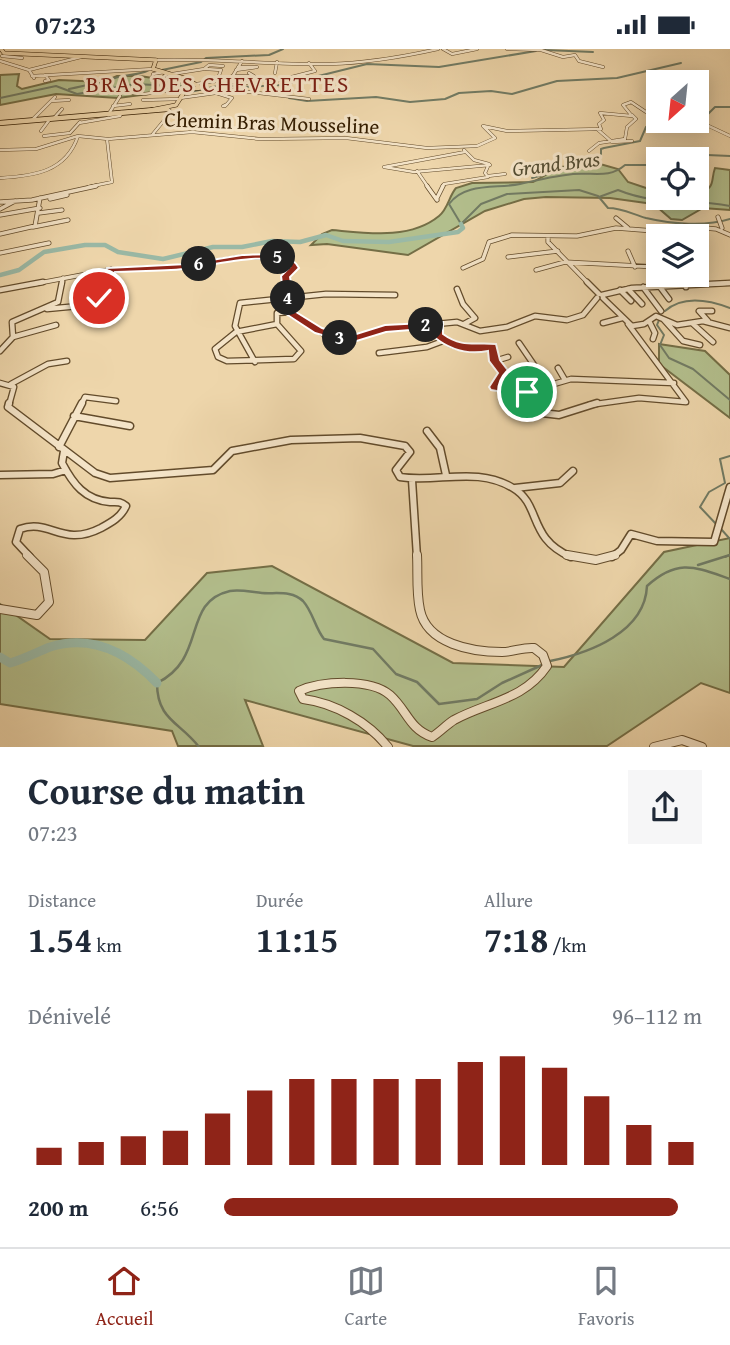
<!DOCTYPE html>
<html lang="fr">
<head>
<meta charset="utf-8">
<style>
  body { margin:0; font-family:"Gentium Book Plus",serif; background:#f6f6f7; color:#1f2937; height:100vh; display:flex; flex-direction:column; font-size:26px; white-space:nowrap }
  * { box-sizing:border-box; margin:0 }
  p { font-size:23px; color:#747a83 }
  .icon { flex:none; width:38px; height:38px; fill:none; stroke:currentColor; stroke-width:2; stroke-linecap:round; stroke-linejoin:round }
  .map { position:relative; height:698px; overflow:hidden }
  .panel { display:flex; flex-direction:column; background:#fff; flex:1 }
  .panel>* { flex:none }
  .needle { width:46px; rotate:207deg }
  .tools { position:absolute; left:646px; top:21px; display:grid; gap:14px }
  .tools a { display:grid; place-items:center; width:63px; height:63px; border-radius:0px; background:#fff; box-shadow:0 4px 18px #0003; font-size:35px }
  .pin { position:absolute; display:grid; place-items:center; width:60px; height:60px; color:#fff; margin:-30px; border:4px solid #fff; border-radius:50%; box-shadow:0 2px 7px #0007 }
  .km { position:absolute; width:35px; height:35px; margin:-18px; border-radius:50%; background:#222; color:#fff; font-size:19px; line-height:35px; text-align:center }
  .round { display:grid; place-items:center; flex:none; width:74px; height:74px; border-radius:0px; background:#f6f6f7 }
  .overview { display:flex; align-items:center; justify-content:space-between; height:119px; padding:0 28px }
  h1 { font-size:38px; font-weight:700; line-height:52px }
  .figures { display:grid; grid-template-columns:repeat(3,1fr); gap:10px; height:119px; padding:7px 28px }
  .figures div { display:grid; align-content:center }
  .figures b { font-size:35px; font-weight:700 }
  .figures small { font-size:19px; font-weight:400 }
  .figures p { font-size:19px }
  .chart { height:196px; padding:14px 28px }
  .chart p { display:flex; justify-content:space-between }
  .chart svg { width:100%; height:126px; margin-top:7px; stroke:#8f2418; stroke-width:6 }
  ul { padding:0 28px; list-style:none; font-size:23px }
  li { display:grid; grid-template-columns:112px 84px 1fr; align-items:center; height:52px }
  li i { height:18px; border-radius:9px; background:#8f2418 }
  .status { display:flex; justify-content:space-between; align-items:center; height:49px; padding:0 35px; background:#fff; direction:ltr }
  .status svg { height:19px; fill:currentColor }
  .menu { display:flex; justify-content:space-around; align-items:center; height:98px; border-top:2px solid #e0e1e3; background:#fff; font-size:19px; color:#747a83 }
  .menu a { display:grid; justify-items:center; gap:4px }
  .menu .active { color:#8f2418 }
  .map>svg:first-child { display:block }
</style>
</head>
<body>
<div class="status"><b>07:23</b><svg viewBox="0 0 49 12"><path d="M0 12V9h3v3zM5 12V6h3v6zM10 12V3h3v9zM15 12V0h3v12zM26 1h20v11H26zM47 4h2v5h-2z"/></svg></div>
<div class="map">
<svg width="730" height="698" viewBox="0 0 730 698">
  <rect width="100%" height="100%" fill="#eed6ab"/>
  <filter id="stains"><feTurbulence type="fractalNoise" baseFrequency=".00286" numOctaves="4"/><feColorMatrix values="0 0 0 0 .2 0 0 0 0 .09 0 0 0 0 .02 0 0 0 .5 -.17"/></filter>
  <radialGradient id="worn" r=".72"><stop offset=".6" stop-color="#630" stop-opacity="0"/><stop offset="1" stop-color="#630" stop-opacity=".3"/></radialGradient>
  <path fill="#b3bf8d" stroke="#746e46" stroke-width="2" d="M19,25L17,37L22,40L59,31L103,33L117,27H140L184,34L187,40L118,49L56,45L0,56V26Z
    M600,115L618,120L628,133L658,143V149H696L697,145C717,138 710,133 715,119L730,121V161L703,159L682,171L671,170L656,157L646,154L610,149L546,148L524,150L485,162L408,206L327,195L311,196L322,185L332,181C366,184 410,191 439,167C448,160 449,147 456,139L472,134L533,133L560,118Z
    M659,295L705,302L730,326V369L659,315Z
    M730,489V644L701,634L607,697H413L245,651L263,697H178L172,682L0,655V555L50,590L145,591L207,524L272,517L453,614L564,618L664,503Z"/>
  <g fill="none" stroke-linecap="round" stroke-linejoin="round">
    <path stroke="#717b64" stroke-width="2" d="M545,1L593,3
      M162,21L201,13L206,9L269,6L283,0
      M242,38L282,36L367,15L439,18L536,2
      M69,40C85,37 99,33 115,29C127,25 137,27 149,21
      M192,41L190,43L227,35L244,41
      M0,49L56,37L77,45L135,35L194,38
      M289,49L307,52L376,48L410,53L445,50L459,44L491,42L512,45L557,32L617,29L681,14
      M696,66H707L715,58H730
      M730,107L662,104L649,116H625C609,130 593,123 573,125C555,127 537,131 520,135C497,140 465,133 449,155L461,175L481,155L507,145L579,141L598,147L608,159C622,159 632,165 646,169C672,175 705,178 730,170
      M532,129L593,112L601,108V100L604,99L640,92L646,78L658,72
      M599,148L618,141C657,157 690,149 730,157
      M665,262C683,246 709,251 730,259
      M659,271L657,276L664,286L660,296L669,309L693,320L730,351
      M717,476L700,458L709,443L725,434L720,410L730,407
      M721,480L730,490
      M725,508L730,506"/>
    <path stroke="#717b64" stroke-width="2.5" d="M698,516L730,506
      M550,612C590,604 645,583 647,537C678,509 695,518 730,530
      M199,698C180,673 157,671 157,634C208,609 181,553 230,542C240,540 251,543 262,544C276,545 292,541 303,552C313,563 315,579 324,590L373,600L396,625L417,633L439,655L477,650L502,634L542,616"/>
    <path stroke="#9ab9a6" stroke-width="4.5" d="M0,226L19,221L44,203L85,196H105L118,203L163,210L213,198H242L272,192L300,193L326,186L343,192L389,193L458,183L463,179L461,175"/>
    <path stroke="#9ab9a6" stroke-width="9" d="M0,608L10,614C24,610 37,603 50,598C92,585 128,604 157,634"/>
    <g stroke="#624b2b" stroke-width="3.5">
      <path id="minor-far4" d="M443,0L452,5L477,0
        M507,0L541,1L563,8L575,6L579,12L603,18
        M2,7L22,9
        M156,11C214,9 272,16 330,15C367,14 402,8 438,0
        M0,12L29,21
        M242,12L229,33L252,34
        M236,21L257,18H238
        M275,24L277,13
        M172,25L204,20L209,16L223,17
        M45,26L49,31L45,32
        M32,27L153,20
        M232,27H254L249,24
        M34,29L29,21L81,8
        M152,29L153,25L164,23
        M268,30L272,33L315,22L309,14
        M160,31L168,24
        M196,35L217,32L221,21L206,20
        M216,39L309,50
        M126,43L144,45L179,40
        M180,49L216,44L232,49L227,55
        M143,51L180,50
        M51,52L69,51
        M227,55L225,57H223Z
        M113,57L130,55
        M108,66L120,47
        M54,69L62,60
        M33,70L55,48
        M696,71L730,87
        M79,74L120,67L122,63
        M597,80L612,93L632,92
        M41,82L50,70
        M152,86L171,63L168,60
        M44,87L70,84L80,73
        M0,101L36,100L78,87L108,90L192,83L260,90L346,89L427,99L477,97L495,89L483,77L507,82L601,80L599,75L604,71L600,64L632,67L623,56L631,53L646,63H658
        M589,102L599,94L625,90L627,78L636,70L632,66
        M465,103L384,118L414,123L490,116
        M417,122L428,138
        M488,127L505,125
        M0,129C34,127 66,123 78,87
        M88,138L112,133L107,90
        M442,138L444,135L488,128L485,124L489,115L474,111L464,101"/>
    </g>
    <g stroke="#624b2b" stroke-width="5">
      <path id="minor-far3" d="M427,137L437,151
        M437,149L443,137
        M50,150L67,146
        M0,153L32,151L96,137
        M0,160L15,152
        M39,164L62,161
        M0,166L40,159
        M718,168L722,179
        M616,169L628,179
        M33,178L68,171
        M0,185L35,177L40,149
        M548,187V193L589,235
        M628,202L635,218
        M0,204L49,194
        M508,208L558,202
        M657,218L654,205L658,204
        M463,219L483,210L489,193L512,186L577,187L616,179L667,183L684,177L716,180L730,186
        M536,221L565,213L658,218
        M86,225L88,233L109,230
        M684,226L685,235
        M34,235L108,221L187,217L242,208L282,209L292,213L294,219L286,227L287,235
        M62,235L63,229
        M108,235L111,220
        M716,235L730,234"/>
    </g>
    <g stroke="#624b2b" stroke-width="7">
      <path id="minor-far2" d="M109,233L106,246L119,254L111,262
        M287,233L291,265L326,286L350,290L385,280L457,273L480,282L507,278L535,267L567,271L583,266L597,249
        M587,233L599,245
        M685,233L686,238
        M643,238L661,262
        M660,238L669,250
        M457,240L463,255L475,269L464,275
        M628,240L642,255
        M0,241L43,233
        M620,241L631,252
        M602,246L632,239L730,234
        M603,249L632,277L644,275L656,267L677,276L703,272L730,279
        M47,260L89,256L106,246
        M425,265L430,276
        M664,271L683,292L700,296
        M649,272L655,284L653,290
        M708,272L699,262H712
        M603,274L622,269
        M692,274L713,293
        M277,275L301,302L294,310L227,312L218,308L215,300L236,283Z
        M277,275V264L291,263
        M440,275L437,286C453,302 473,300 493,298L495,312L504,324L495,338L523,344L571,330L674,334
        M13,288L56,276
        M519,294L547,335
        M0,302L13,288L12,273L58,253L62,233
        M379,304L427,298L443,292
        M495,312L508,308
        M255,313L235,277L240,254L326,245L395,246
        M558,319L565,331
        M0,334L14,338L9,356
        M11,335L48,315L67,312
        M81,356L85,348L116,352
        M589,356L639,349L686,353L628,275"/>
    </g>
    <g stroke="#624b2b" stroke-width="9">
      <path id="minor-far1" d="M8,358L9,354
        M8,358L95,424L110,429L213,421L232,402L291,391L360,389L405,397L410,403L396,421L400,428C438,434 477,417 513,439C542,456 527,489 571,508
        M525,362L559,366L597,354
        M74,367L130,377
        M427,382L440,399L446,426
        M59,398L82,354
        M0,426L53,425L66,421
        M412,431L417,508
        M515,439L560,434L573,422
        M30,508L16,493L20,480C50,469 62,499 101,479C112,473 121,468 126,457C120,452 117,453 110,453C85,451 73,435 62,414L64,402
        M612,508L621,501L631,485L657,492L714,493L730,438"/>
    </g>
    <g stroke="#624b2b" stroke-width="10">
      <path id="minor" d="M567,506L596,511L615,506
        M0,560L37,566L49,553L44,523L27,506
        M388,698C368,673 335,654 303,650L299,642C322,632 370,629 390,646C407,661 409,680 432,688C440,683 446,676 454,671C487,653 524,651 547,617L543,606L534,599C523,598 513,603 502,603C472,603 427,595 420,561C416,543 418,523 417,506
        M654,698L682,691L702,698"/>
    </g>
    <g stroke="#341d00" stroke-width="4.5">
      <path id="major-far1" d="M1,0L4,4L156,11L153,20L187,30L201,39L177,41L183,45L176,56L146,62"/>
    </g>
    <g stroke="#341d00" stroke-width="6">
      <path id="major" d="M0,74L167,60"/>
    </g>
    <use href="#minor-far4" stroke="#f4e4c8" stroke-width="2.5"/>
    <use href="#minor-far3" stroke="#f4e4c8" stroke-width="3.5"/>
    <use href="#minor-far2" stroke="#f4e4c8" stroke-width="4.5"/>
    <use href="#minor-far1" stroke="#f4e4c8" stroke-width="6"/>
    <use href="#minor" stroke="#f4e4c8" stroke-width="8"/>
    <use href="#major-far1" stroke="#eed6ab" stroke-width="3.5"/>
    <use href="#major" stroke="#eed6ab" stroke-width="4.5"/>
  </g>
  <path fill="#8f2418" stroke="#fff" stroke-width="2" d="M242,206C260,206 289,200 299,219L290,228L296,263L322,279L350,287L385,276L443,273V285C462,299 475,293 496,295L500,311L510,324L503,335L527,339L533,343L527,347L491,341L489,338L498,324L489,312L488,302C468,306 450,301 434,288V279L386,283L350,294L315,284L286,265L281,227L290,218C276,199 207,218 185,220C162,222 138,222 115,223L109,248L99,252L94,249L102,245L107,219L187,215Z"/>
  <g text-anchor="middle" stroke-width="6" stroke-linejoin="round" paint-order="stroke">
    <g font-size="21" fill="#341d00" stroke="#f4e4c8">
      <text transform="translate(272 74) rotate(2)" y="7">Chemin Bras Mousseline</text>
    </g>
    <g font-size="21" font-style="italic" fill="#534c32" stroke="#f4e4c8">
      <text transform="translate(556 115) rotate(-7)" y="7">Grand Bras</text>
    </g>
    <g font-size="23" letter-spacing="2" fill="#7a1f14" stroke="#f4e4c8">
      <text x="218" y="43">BRAS DES CHEVRETTES</text>
    </g>
  </g>
  <rect width="100%" height="100%" filter="url(#stains)"/>
  <rect width="100%" height="100%" fill="url(#worn)"/>
</svg>
<div class="tools">
<a><svg class="needle" viewBox="-14 -14 28 28"><path d="M0-13l5 13h-10z" fill="#e53935"/><path d="M0 13l5-13h-10z" fill="#747a83"/></svg></a>
<a><svg class="icon" aria-label="locate" viewBox="0 0 24 24"><circle cx="12" cy="12" r="6"/><path d="M12 2v4M12 18v4M2 12h4M18 12h4"/></svg></a>
<a><svg class="icon" aria-label="layers" viewBox="0 0 24 24"><path d="M12 4l9 5-9 5-9-5zM3 14l9 5 9-5"/></svg></a>
</div>
<div class="pin" style="left:527px;top:343px;background:#1e9e55"><svg class="icon" aria-label="arrive" viewBox="0 0 24 24"><path d="M6 21V4h12l-3 4 3 4H6"/></svg></div>
<div class="pin" style="left:99px;top:249px;background:#d93025"><svg class="icon" aria-label="check" viewBox="0 0 24 24"><path d="M5 12l5 5 9-10"/></svg></div>
<b class="km" style="left:426px;top:276px">2</b>
<b class="km" style="left:340px;top:289px">3</b>
<b class="km" style="left:288px;top:249px">4</b>
<b class="km" style="left:278px;top:208px">5</b>
<b class="km" style="left:199px;top:215px">6</b>
</div>
<section class="panel">
<div class="overview"><div><h1>Course du matin</h1><p>07:23</p></div><a class="round"><svg class="icon" aria-label="share" viewBox="0 0 24 24"><path d="M12 15V3M7 8l5-5 5 5M5 13v7h14v-7"/></svg></a></div>
<div class="figures">
<div><p>Distance</p><b>1.54<small> km</small></b></div>
<div><p>Durée</p><b>11:15</b></div>
<div><p>Allure</p><b>7:18<small> /km</small></b></div>
</div>
<div class="chart"><p><span>Dénivelé</span>96–112 m</p>
<svg viewBox="0 0 160 44" preserveAspectRatio="none"><path d="M5 44V38M15 44V36M25 44V34M35 44V32M45 44V26M55 44V18M65 44V14M75 44V14M85 44V14M95 44V14M105 44V8M115 44V6M125 44V10M135 44V20M145 44V30M155 44V36"/></svg>
</div>
<ul>
<li><b>200 m</b>6:56<i style="width:95%"></i></li>
</ul>
</section>
<nav class="menu">
<a class="active"><svg class="icon" aria-label="home" viewBox="0 0 24 24"><path d="M3 11l9-7 9 7M6 9v11h12V9"/></svg>Accueil</a>
<a><svg class="icon" aria-label="map" viewBox="0 0 24 24"><path d="M3 6l6-2 6 2 6-2v14l-6 2-6-2-6 2zM9 4v14M15 6v14"/></svg>Carte</a>
<a><svg class="icon" aria-label="saved" viewBox="0 0 24 24"><path d="M7 4h10v16l-5-4-5 4z"/></svg>Favoris</a>
</nav>
</body>
</html>
